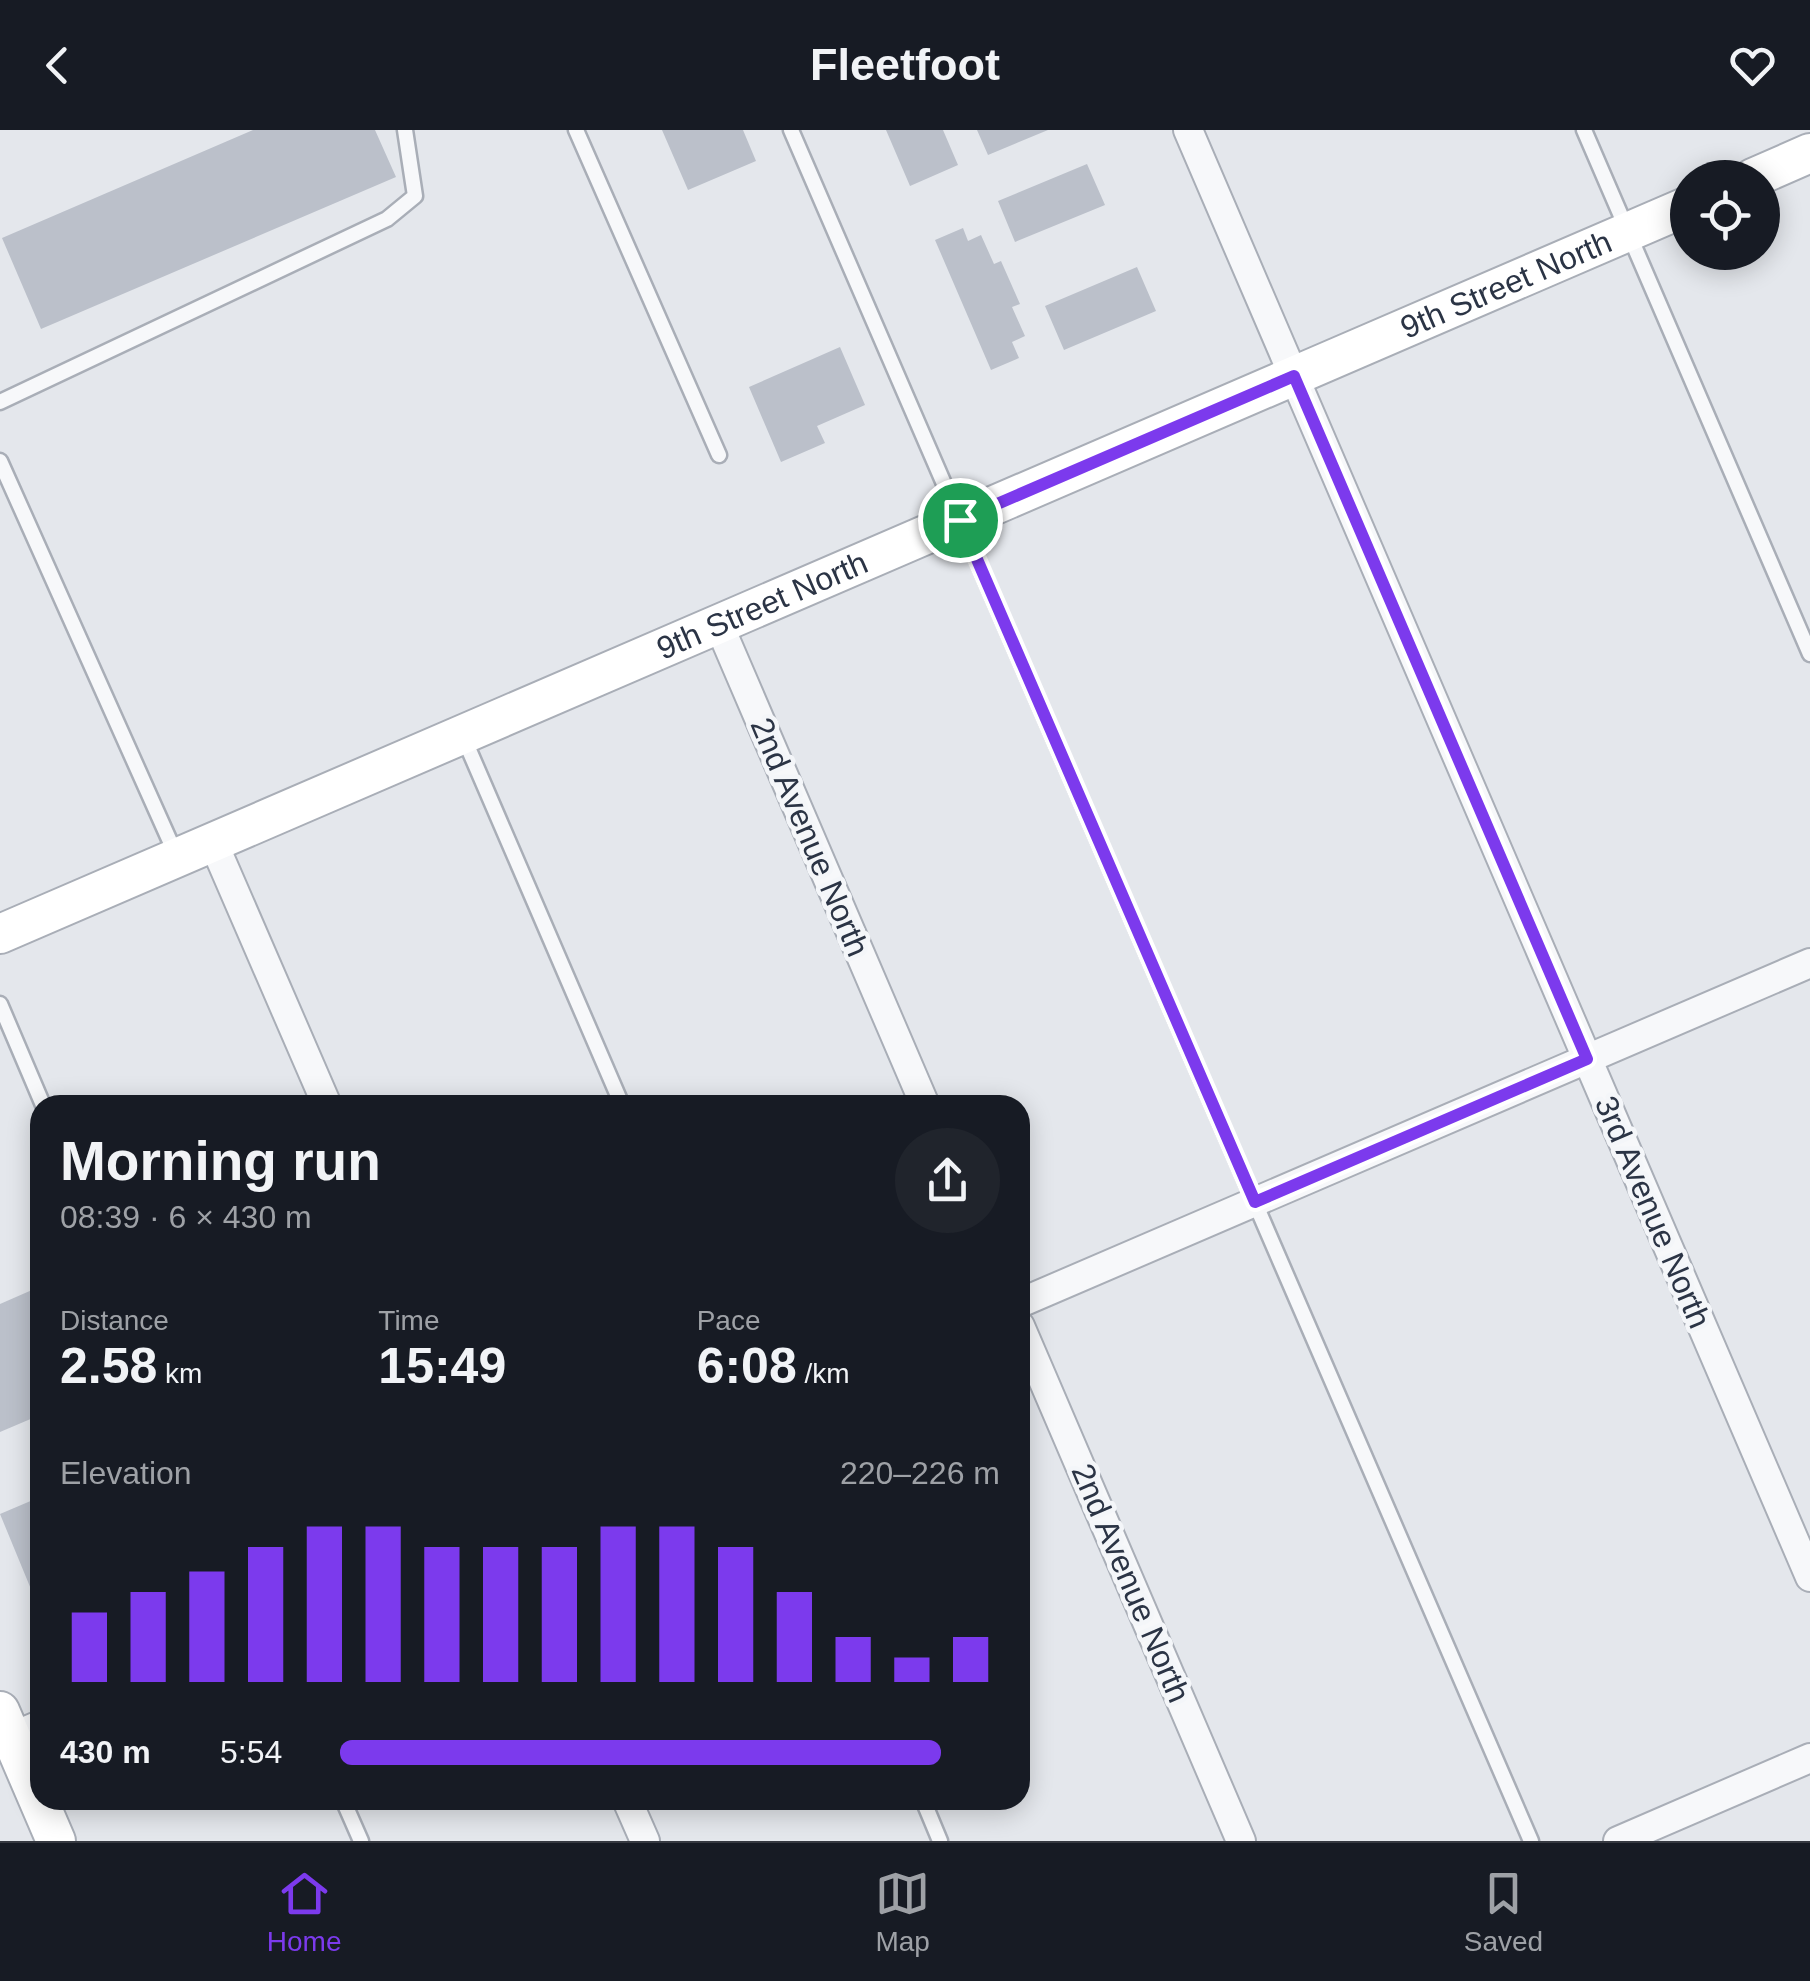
<!DOCTYPE html>
<html lang="en">
<head>
<meta charset="utf-8">
<style>
  body { margin:0; font-family:Helvetica,sans-serif; background:#20242c; color:#f1f3f6; height:100vh; display:flex; flex-direction:column; font-size:38px; white-space:nowrap }
  * { box-sizing:border-box; margin:0 }
  p { font-size:32px; color:#9ea1a6 }
  .icon { flex:none; width:55px; height:55px; fill:none; stroke:currentColor; stroke-width:2; stroke-linecap:round; stroke-linejoin:round }
  .map { position:relative; flex:1; overflow:hidden }
  .details { position:absolute; left:30px; top:965px; width:1000px; height:715px; display:flex; flex-direction:column; background:#171b24; border-radius:30px; box-shadow:0 5px 25px #0003 }
  .details>* { flex:none }
  .fabs { position:absolute; left:1670px; top:30px; display:grid; gap:20px }
  .fabs a { display:grid; place-items:center; width:110px; height:110px; border-radius:50%; background:#171b24; box-shadow:0 5px 25px #0003; font-size:50px }
  .pin { position:absolute; display:grid; place-items:center; width:85px; height:85px; color:#fff; margin:-42px; border:5px solid #fff; border-radius:50%; box-shadow:0 2px 10px #0007 }
  .round { display:grid; place-items:center; flex:none; width:105px; height:105px; border-radius:52px; background:#20242c }
  .overview { display:flex; align-items:center; justify-content:space-between; height:170px; padding:0 30px }
  h1 { font-size:55px; font-weight:700; line-height:75px }
  .stats { display:grid; grid-template-columns:repeat(3,1fr); gap:15px; height:170px; padding:10px 30px }
  .stats div { display:grid; align-content:center }
  .stats b { font-size:50px; font-weight:700 }
  .stats small { font-size:28px; font-weight:400 }
  .stats p { font-size:28px }
  .chart { height:280px; padding:20px 30px }
  .chart p { display:flex; justify-content:space-between }
  .chart svg { width:100%; height:180px; margin-top:10px; stroke:#7c3aed; stroke-width:6 }
  ul { padding:0 30px; list-style:none; font-size:32px }
  li { display:grid; grid-template-columns:160px 120px 1fr; align-items:center; height:75px }
  li i { height:25px; border-radius:12px; background:#7c3aed }
  header { display:flex; justify-content:space-between; align-items:center; height:130px; padding:0 30px; background:#171b24; font-size:45px; font-weight:700 }
  .dock { display:flex; justify-content:space-around; align-items:center; height:140px; border-top:2px solid #363941; background:#171b24; font-size:28px; color:#9ea1a6 }
  .dock a { display:grid; justify-items:center; gap:5px }
  .dock .selected { color:#7c3aed }
  .map>svg:first-child { display:block }
</style>
</head>
<body>
<header><svg class="icon" aria-label="back" viewBox="0 0 24 24"><path d="M15 5l-7 7 7 7"/></svg>Fleetfoot<svg class="icon" aria-label="heart" viewBox="0 0 24 24"><path d="M12 20l-8-8c-3-5 5-10 8-4 3-6 11-1 8 4z"/></svg></header>
<div class="map">
<svg width="1810" height="1711" viewBox="0 0 1810 1711">
  <rect width="100%" height="100%" fill="#e4e7ec"/>
  <path fill="#bbc0ca" d="M253,0H375L396,47L41,199L2,108Z
    M662,0H743L756,31L688,60Z
    M886,0H943L958,35L910,56Z
    M977,0H1048L988,25Z
    M1087,34L1105,75L1015,112L998,71Z
    M963,98L968,111L981,105L994,134L1001,131L1020,174L1012,177L1025,206L1012,212L1019,228L991,240L935,110Z
    M1137,137L1156,181L1064,220L1045,176Z
    M840,217L865,275L817,296L825,313L781,332L749,257Z
    M32,1160L40,1179V1285L0,1302V1174Z
    M40,1367V1481L0,1384Z"/>
  <g fill="none" stroke-linecap="round" stroke-linejoin="round">
    <g stroke="#a9aeb7" stroke-width="19">
      <path id="lane" d="M576,0L719,325
        M791,0L1531,1711
        M1584,0L1810,524
        M0,272L387,89L415,66L405,0
        M0,331L177,727
        M463,606L622,975
        M0,874L43,975
        M343,1670L361,1711
        M923,1670L940,1711"/>
    </g>
    <g stroke="#a9aeb7" stroke-width="32">
      <path id="street" d="M1188,0L1810,1447
        M719,495L925,975
        M213,712L327,975
        M1020,1173L1810,833
        M1020,1196L1241,1711
        M0,1612L40,1595
        M627,1670L645,1711
        M1618,1711L1810,1628"/>
    </g>
    <g stroke="#a9aeb7" stroke-width="42">
      <g id="secondary">
        <path d="M1753,48L1810,23"/>
        <path id="s1" d="M0,804L1688,76"/>
        <path d="M0,1581L56,1711"/>
      </g>
    </g>
    <use href="#lane" stroke="#f7f8fa" stroke-width="14"/>
    <use href="#street" stroke="#f7f8fa" stroke-width="28"/>
    <use href="#secondary" stroke="#fff" stroke-width="38"/>
  </g>
  <g fill="none" stroke-linecap="round" stroke-linejoin="round">
    <g stroke="#fff" stroke-width="20">
      <path id="route" d="M1294,246L1587,929L1255,1072L960,390Z"/>
    </g>
    <use href="#route" stroke="#7c3aed" stroke-width="12"/>
  </g>
  <g text-anchor="middle" stroke-width="9" stroke-linejoin="round" paint-order="stroke">
    <g font-size="32" fill="#2b3445" stroke="#f4f6f9">
      <text dy="11" stroke="none"><textPath href="#s1" startOffset="1640">9th Street North</textPath></text>
      <text dy="11" stroke="none"><textPath href="#s1" startOffset="830">9th Street North</textPath></text>
      <text transform="translate(810 707) rotate(67)" y="11">2nd Avenue North</text>
      <text transform="translate(1653 1082) rotate(67)" y="11">3rd Avenue North</text>
      <text transform="translate(1131 1453) rotate(67)" y="11">2nd Avenue North</text>
    </g>
  </g>
</svg>
<div class="fabs">
<a><svg class="icon" aria-label="locate" viewBox="0 0 24 24"><circle cx="12" cy="12" r="6"/><path d="M12 2v4M12 18v4M2 12h4M18 12h4"/></svg></a>
</div>
<div class="pin" style="left:960px;top:390px;background:#1e9e55"><svg class="icon" aria-label="arrive" viewBox="0 0 24 24"><path d="M6 21V4h12l-3 4 3 4H6"/></svg></div>
<section class="details">
<div class="overview"><div><h1>Morning run</h1><p>08:39 · 6 × 430 m</p></div><a class="round"><svg class="icon" aria-label="share" viewBox="0 0 24 24"><path d="M12 15V3M7 8l5-5 5 5M5 13v7h14v-7"/></svg></a></div>
<div class="stats">
<div><p>Distance</p><b>2.58<small> km</small></b></div>
<div><p>Time</p><b>15:49</b></div>
<div><p>Pace</p><b>6:08<small> /km</small></b></div>
</div>
<div class="chart"><p><span>Elevation</span>220–226 m</p>
<svg viewBox="0 0 160 44" preserveAspectRatio="none"><path d="M5 44V27M15 44V22M25 44V17M35 44V11M45 44V6M55 44V6M65 44V11M75 44V11M85 44V11M95 44V6M105 44V6M115 44V11M125 44V22M135 44V33M145 44V38M155 44V33"/></svg>
</div>
<ul>
<li><b>430 m</b>5:54<i style="width:91%"></i></li>
</ul>
</section>
</div>
<nav class="dock">
<a class="selected"><svg class="icon" aria-label="home" viewBox="0 0 24 24"><path d="M3 11l9-7 9 7M6 9v11h12V9"/></svg>Home</a>
<a><svg class="icon" aria-label="map" viewBox="0 0 24 24"><path d="M3 6l6-2 6 2 6-2v14l-6 2-6-2-6 2zM9 4v14M15 6v14"/></svg>Map</a>
<a><svg class="icon" aria-label="saved" viewBox="0 0 24 24"><path d="M7 4h10v16l-5-4-5 4z"/></svg>Saved</a>
</nav>
</body>
</html>
